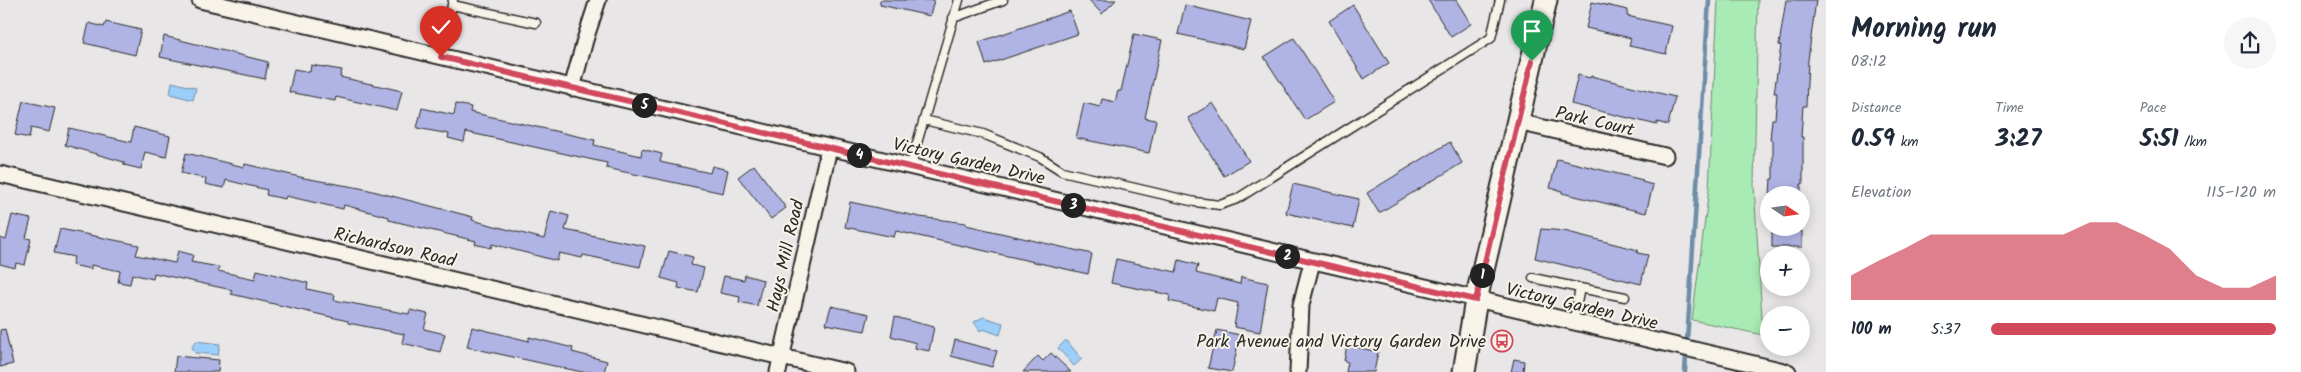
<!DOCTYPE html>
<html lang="en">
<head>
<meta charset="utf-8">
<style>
  body { margin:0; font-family:Kalam,sans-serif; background:#f6f6f7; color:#1f2937; height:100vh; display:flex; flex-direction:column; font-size:19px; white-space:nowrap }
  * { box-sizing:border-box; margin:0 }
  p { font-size:16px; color:#747a83 }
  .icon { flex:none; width:28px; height:28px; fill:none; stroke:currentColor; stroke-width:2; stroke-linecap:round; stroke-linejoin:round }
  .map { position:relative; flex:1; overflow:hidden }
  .details { display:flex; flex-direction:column; background:#fff; width:475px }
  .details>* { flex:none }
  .needle { width:32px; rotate:103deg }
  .tools { position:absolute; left:1760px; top:186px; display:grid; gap:10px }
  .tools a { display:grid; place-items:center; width:50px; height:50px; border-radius:50%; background:#fff; box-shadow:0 2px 12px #0003; font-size:25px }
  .pin { position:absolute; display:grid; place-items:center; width:42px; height:42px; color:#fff; margin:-51px -21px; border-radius:50% 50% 50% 0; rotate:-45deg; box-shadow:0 0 5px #0007 }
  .pin .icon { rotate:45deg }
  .km { position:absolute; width:25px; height:25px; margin:-12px; border-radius:50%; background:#222; color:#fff; font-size:14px; line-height:25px; text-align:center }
  .round { display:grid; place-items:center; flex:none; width:52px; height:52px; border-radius:26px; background:#f6f6f7 }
  .head { display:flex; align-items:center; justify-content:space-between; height:85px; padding:0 25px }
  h1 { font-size:28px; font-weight:700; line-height:38px }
  .stats { display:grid; grid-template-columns:repeat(3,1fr); gap:8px; height:85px; padding:5px 25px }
  .stats div { display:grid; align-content:center }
  .stats b { font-size:25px; font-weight:700 }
  .stats small { font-size:14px; font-weight:400 }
  .stats p { font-size:14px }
  .chart { height:140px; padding:10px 25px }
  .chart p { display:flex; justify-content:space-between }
  .chart svg { width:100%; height:90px; margin-top:5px; fill:#d1495b; opacity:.7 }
  ul { padding:0 25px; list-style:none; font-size:16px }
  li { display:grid; grid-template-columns:80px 60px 1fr; align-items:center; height:38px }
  li i { height:12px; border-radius:6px; background:#d1495b }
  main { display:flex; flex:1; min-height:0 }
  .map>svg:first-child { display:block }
</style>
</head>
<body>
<main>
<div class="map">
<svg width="1826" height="372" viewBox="0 0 1826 372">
  <rect width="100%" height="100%" fill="#e9e6e7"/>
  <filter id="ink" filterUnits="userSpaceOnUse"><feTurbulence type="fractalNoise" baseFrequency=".02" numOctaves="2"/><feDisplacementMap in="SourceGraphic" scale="10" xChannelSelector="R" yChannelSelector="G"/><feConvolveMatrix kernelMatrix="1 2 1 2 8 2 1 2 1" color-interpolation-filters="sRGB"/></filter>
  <g filter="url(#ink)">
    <path fill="#a9ebb4" stroke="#6a8b70" d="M1718,0H1758L1754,185L1763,335L1692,320L1709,189Z"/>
    <path fill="#9bcef9" stroke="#6e8da7" d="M172,82L196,88L193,100L170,94Z
      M983,317L1003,323L1000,335L983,329L980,331L974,322Z
      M1066,340L1082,359L1074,366L1058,348Z
      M196,341L220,344L218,355L195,353L192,347Z"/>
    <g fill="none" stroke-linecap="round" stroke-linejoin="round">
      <path stroke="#6e8da7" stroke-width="4.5" d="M1685,372L1709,0"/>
    </g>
    <path fill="#afb4e5" stroke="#2b2b2b" d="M880,0H934L930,16L880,5Z
      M1089,0H1116L1102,14Z
      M1428,0H1456L1471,24L1451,37Z
      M1786,0H1816L1808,60L1806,106H1803L1801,137H1803V184H1801V195H1770L1771,179H1773V140H1770L1772,119H1775L1777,93H1774L1781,46L1779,45Z
      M1592,2L1628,10L1627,16L1672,26L1666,54L1629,46L1631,38L1586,28Z
      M1185,5L1251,21L1244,49L1178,34Z
      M1353,5L1389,63L1364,79L1329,21Z
      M1070,11L1078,34L986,65L979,42Z
      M106,22L141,30L135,55L84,43L89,23L104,27Z
      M1134,34L1162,40L1145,118L1156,120L1149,153L1076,138L1084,103L1100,107L1102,99L1115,102L1118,91H1121Z
      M164,36L268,62L265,79L160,57Z
      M1294,38L1334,102L1305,120L1264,57Z
      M311,65L342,70L340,77L402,91L397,111L336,97L335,101L289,92L294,69L310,72Z
      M1578,75L1590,78L1591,76L1675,97L1668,125L1657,122V125L1571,104Z
      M23,101L55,108L49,132L31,128L29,138L15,135Z
      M1213,103L1249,161L1224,176L1188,118Z
      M456,104L471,107L470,112L595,140L594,145L641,156L642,149L662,154L660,162L710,173L712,166L728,170L723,193L606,168L607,163L466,132L464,142L448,138L449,134L417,128L422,108L454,115Z
      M134,127L170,136L166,157L145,152L141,169L124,165V162L65,145L69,128L131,142Z
      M1450,142L1462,163L1379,213L1367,193Z
      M186,153L244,167L245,164L304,178L365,189L473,217L472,220L544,239L551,211L569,216L565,230L645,246L640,267L583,255L582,258L559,253L557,261L492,244L491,248L475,244L476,241L389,220V217L344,205L343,209L286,196L285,199L266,195L267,190L226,180L224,188L205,184L206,179L181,173Z
      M1557,159L1643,180L1642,182L1653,185L1646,213L1562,193V191L1550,188Z
      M754,165L786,208L771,219L738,177Z
      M1293,184L1359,199L1353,228L1286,213Z
      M850,202L920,217L966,223V225L1092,254L1088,274L896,231L894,237L845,227Z
      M12,215L31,219L26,238L31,239L25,265L16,263L15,268L0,264V238L6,240Z
      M1772,228H1800V231H1802V247H1772Z
      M60,229L139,245L136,255L175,263L178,251L193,255L191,262L219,267L218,271L255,279L257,270L308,283L307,289L335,295L334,300L409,314L410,310L428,314L424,329L445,334L440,352L402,343L404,334L348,323V321L231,294L232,290L154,273L153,279L132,274L130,284L118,282L120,271L91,265V269L72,265L74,257L54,253Z
      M1541,229L1564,231L1638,250L1637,253L1648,255L1641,284L1535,258Z
      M669,251L693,257L691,265L704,268L698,292L678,288L679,283L661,278Z
      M1116,259L1176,272L1179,260L1198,265L1196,273L1240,284L1241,277L1268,283L1260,332L1234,327L1238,303L1217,298L1214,311L1169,301L1170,295L1111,283Z
      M745,275L763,280L757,306L739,302L740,297L720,293L724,276L744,280Z
      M831,306L869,314L865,331L826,324Z
      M895,317L934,327L929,351L915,348L916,343L891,336Z
      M472,327L529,341V337L573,348L572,352L607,361L604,372H582L467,347Z
      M5,329L13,364L0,367V330Z
      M1217,330L1240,335L1232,372L1208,368Z
      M955,340L997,351L992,367L951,356Z
      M1347,345L1378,352L1374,372H1346L1348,362L1344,361Z
      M1051,353L1071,372H1023L1038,356L1043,361Z
      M176,356L219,360L218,372H174Z
      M1514,359L1524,361L1523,372H1511Z"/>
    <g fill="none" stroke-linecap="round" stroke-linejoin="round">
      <g stroke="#2b2b2b" stroke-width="11">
        <path id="lane" d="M452,5L536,23
          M953,18L1003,0
          M441,57L453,0
          M924,120L983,134L1040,157L1062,171L1195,202L1220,205L1237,199L1491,38L1500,0
          M910,167L959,0
          M1533,278L1580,288
          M1573,323L1580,288L1625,297"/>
      </g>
      <g stroke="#2b2b2b" stroke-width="19">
        <path id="street" d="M200,0L1788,372
          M572,88L585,40L598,0
          M1518,122L1665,156
          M0,174L846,372
          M778,372L829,148
          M1298,372L1301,305L1312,262"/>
      </g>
      <g stroke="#2b2b2b" stroke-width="25">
        <path id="secondary" d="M1464,372L1476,300L1546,0"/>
      </g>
      <use href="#lane" stroke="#f7f3e8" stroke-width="8"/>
      <use href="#street" stroke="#f7f3e8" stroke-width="15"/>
      <use href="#secondary" stroke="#f7f3e8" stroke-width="21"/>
    </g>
  </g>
  <g fill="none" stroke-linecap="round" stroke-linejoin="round" filter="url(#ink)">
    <g stroke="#fff" stroke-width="10">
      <path id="route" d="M441,57L1476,300L1532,61"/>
    </g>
    <use href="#route" stroke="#d1495b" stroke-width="6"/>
  </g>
  <defs>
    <g id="bus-ring" transform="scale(1.125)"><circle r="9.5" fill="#f7f3e8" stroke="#d1495b" stroke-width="1.5"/><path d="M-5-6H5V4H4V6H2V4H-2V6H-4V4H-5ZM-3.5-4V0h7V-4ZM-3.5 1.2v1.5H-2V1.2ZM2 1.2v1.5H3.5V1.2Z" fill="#d1495b"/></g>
  </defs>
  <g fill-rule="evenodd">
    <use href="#bus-ring" x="1502" y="341"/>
  </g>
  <g text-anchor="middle" stroke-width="4" stroke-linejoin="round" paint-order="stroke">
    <g font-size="18" fill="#2b2b2b" stroke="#f7f3e8">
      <text transform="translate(1595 121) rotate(13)" y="6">Park Court</text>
      <text transform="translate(969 161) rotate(13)" y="6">Victory Garden Drive</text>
      <text transform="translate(395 247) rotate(13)" y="6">Richardson Road</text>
      <text transform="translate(785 256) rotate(-77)" y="6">Hays Mill Road</text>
      <text transform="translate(1582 306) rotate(13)" y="6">Victory Garden Drive</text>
    </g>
    <g font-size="18" fill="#2b2b2b" stroke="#f7f3e8" text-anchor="end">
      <text x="1486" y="347">Park Avenue and Victory Garden Drive</text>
    </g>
  </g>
</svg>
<div class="tools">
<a><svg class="needle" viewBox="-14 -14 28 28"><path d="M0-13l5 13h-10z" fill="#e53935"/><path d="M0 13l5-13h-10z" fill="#747a83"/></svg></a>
<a>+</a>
<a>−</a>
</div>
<div class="pin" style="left:1532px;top:61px;background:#1e9e55"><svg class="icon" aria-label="arrive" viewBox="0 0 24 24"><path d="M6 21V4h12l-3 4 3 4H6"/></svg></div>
<div class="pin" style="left:441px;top:57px;background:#d93025"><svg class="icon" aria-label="check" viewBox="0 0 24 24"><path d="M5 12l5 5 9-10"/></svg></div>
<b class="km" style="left:1482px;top:275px">1</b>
<b class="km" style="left:1287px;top:256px">2</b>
<b class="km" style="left:1073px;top:205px">3</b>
<b class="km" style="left:859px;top:155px">4</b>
<b class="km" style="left:644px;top:105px">5</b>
</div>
<section class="details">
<div class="head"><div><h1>Morning run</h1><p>08:12</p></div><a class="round"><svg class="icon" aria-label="share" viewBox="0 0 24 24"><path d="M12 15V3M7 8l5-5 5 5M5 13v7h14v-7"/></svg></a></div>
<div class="stats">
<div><p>Distance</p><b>0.59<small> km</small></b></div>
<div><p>Time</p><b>3:27</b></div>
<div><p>Pace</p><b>5:51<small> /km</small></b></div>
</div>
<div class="chart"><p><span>Elevation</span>115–120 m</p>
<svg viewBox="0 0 160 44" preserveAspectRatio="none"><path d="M0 44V32L10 25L20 19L30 12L40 12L50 12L60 12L70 12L80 12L90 6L100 6L110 12L120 19L130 32L140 38L150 38L160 32V44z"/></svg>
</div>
<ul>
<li><b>100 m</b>5:37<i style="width:100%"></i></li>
</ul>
</section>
</main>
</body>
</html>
